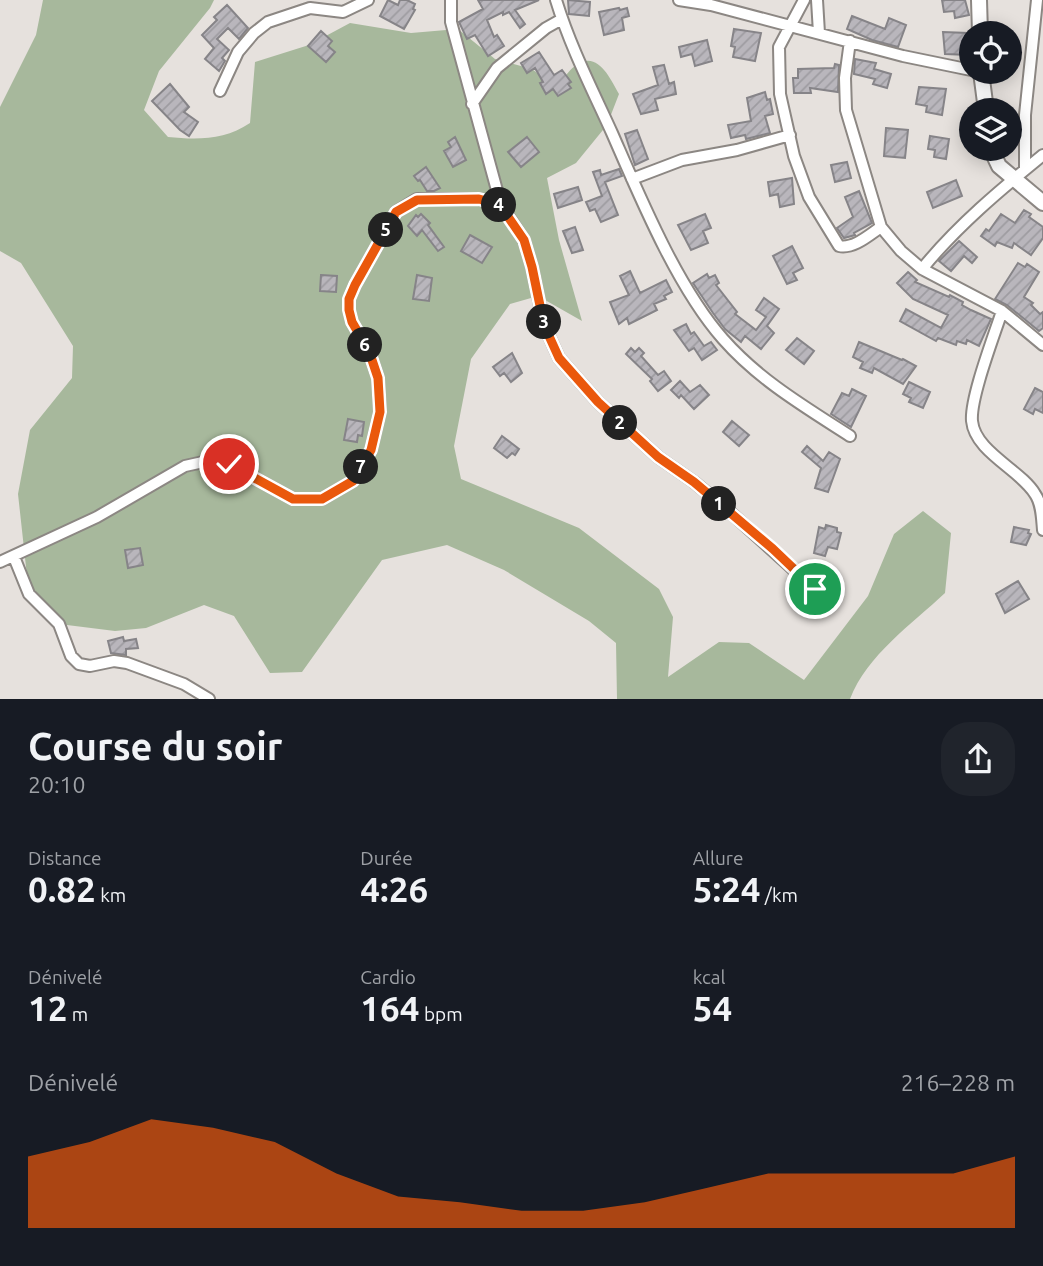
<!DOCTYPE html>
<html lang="fr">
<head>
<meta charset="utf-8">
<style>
  body { margin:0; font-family:Ubuntu,sans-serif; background:#20242c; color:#f1f3f6; height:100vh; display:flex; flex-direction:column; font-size:26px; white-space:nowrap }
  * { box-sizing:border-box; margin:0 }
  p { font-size:23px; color:#9ea1a6 }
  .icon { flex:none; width:38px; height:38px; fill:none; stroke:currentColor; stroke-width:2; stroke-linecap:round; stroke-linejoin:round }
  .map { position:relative; height:699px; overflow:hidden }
  .details { display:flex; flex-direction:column; background:#171b24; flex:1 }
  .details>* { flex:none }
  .tools { position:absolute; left:959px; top:21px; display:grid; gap:14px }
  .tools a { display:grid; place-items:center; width:63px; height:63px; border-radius:50%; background:#171b24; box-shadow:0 4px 18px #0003; font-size:35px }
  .pin { position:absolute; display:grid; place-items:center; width:60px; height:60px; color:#fff; margin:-30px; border:4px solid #fff; border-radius:50%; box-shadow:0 2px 7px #0007 }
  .km { position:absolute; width:35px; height:35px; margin:-18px; border-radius:50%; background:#222; color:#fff; font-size:19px; line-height:35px; text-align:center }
  .round { display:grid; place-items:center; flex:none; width:74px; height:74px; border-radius:28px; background:#20242c }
  .head { display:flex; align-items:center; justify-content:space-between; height:119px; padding:0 28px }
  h1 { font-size:38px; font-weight:700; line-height:52px }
  .metrics { display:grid; grid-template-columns:repeat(3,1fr); gap:10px; height:119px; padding:7px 28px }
  .metrics div { display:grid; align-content:center }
  .metrics b { font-size:35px; font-weight:700 }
  .metrics small { font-size:19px; font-weight:400 }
  .metrics p { font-size:19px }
  .chart { height:196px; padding:14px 28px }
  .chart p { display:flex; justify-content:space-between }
  .chart svg { width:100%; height:126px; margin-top:7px; fill:#ea580c; opacity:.7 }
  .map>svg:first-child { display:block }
</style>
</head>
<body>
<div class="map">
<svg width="1043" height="699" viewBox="0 0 1043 699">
  <defs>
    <pattern id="building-hatch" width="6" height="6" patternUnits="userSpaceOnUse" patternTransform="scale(1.75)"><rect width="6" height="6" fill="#b9b6bc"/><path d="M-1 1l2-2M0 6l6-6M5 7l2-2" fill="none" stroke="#9e9ca1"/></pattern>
  </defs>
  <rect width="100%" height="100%" fill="#e6e1dd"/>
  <path fill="#a7b89c" d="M43,0H214L210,8L159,71L144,110L168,137C198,140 225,140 250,123L255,62L309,45L350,23L411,33L458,29L495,59L532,69L557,88C562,81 568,71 575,66C597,49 610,78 619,94L607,125L576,163L547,178L559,240L582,321L538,296L510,304L471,359L454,446L461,479L579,528L659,589L673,617L668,677L719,642L749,643L804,680L868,596L894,534L923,511L951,533L945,593C912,624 867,655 850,699H617L616,643L589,621L504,570L447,545L382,560L302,672L270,673L234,616L204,605L146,628L115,631L59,624L29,594L18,494L30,430L72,378L73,346L21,263L0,251V107L36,35Z"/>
  <path fill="url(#building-hatch)" stroke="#868488" stroke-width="2" d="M388,0L398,5L400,0H407L415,4L413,9L415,10L404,29L380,16Z
    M478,0H539L515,10L525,24L520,28L509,12L503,15V12L487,20L494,37L497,35L504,46L488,56L475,35L467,39L459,22L483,9Z
    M568,0L590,2L589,16L569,14Z
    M942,0H965L969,15L955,18L954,11L944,12Z
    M227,5L248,28L239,39L228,28L217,39L229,50L222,58L225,61L219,71L205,59L214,48L202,35L217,20L214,17Z
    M619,8L620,10L627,8L629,16L622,18L624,30L604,35L599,12Z
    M852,16L885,29L889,18L906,25L898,47L872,40L847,29Z
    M734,29L761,33L755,61L733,57L735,47L731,46Z
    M321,31L332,41L328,46L335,52L326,62L308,46Z
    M943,32L968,33L969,55L945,54Z
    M707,40L712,61L695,66L692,54L681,57L679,47Z
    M539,52L554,75L562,70L571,82L568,84L571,88L558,96L553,89L546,94L540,83L543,82L535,68L527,73L521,63Z
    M855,59L876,63L874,69L891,74L887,88L873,84L875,79L854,74Z
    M835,64L839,65L838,92L810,88L811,93H794L793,78H798V69L834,68Z
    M664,65L669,84L674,82L676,94L655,99L658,110L641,114L633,94L658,85L653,67Z
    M170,84L189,107L184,112L198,122L189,136L180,130L152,101Z
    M919,87L946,89L942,115L926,112L927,106L916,104Z
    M765,92L767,100L770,99L773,114L765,116L770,133L746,139L745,135L731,138L728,125L751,121L747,98Z
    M886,128L908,130L905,158L884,156Z
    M637,130L648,159L635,165L625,134Z
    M930,136L949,139L946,159L934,157L935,150L928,149Z
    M455,137L466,160L453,167L444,151L451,147L448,142Z
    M527,137L539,152L521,167L508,152Z
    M847,162L851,178L835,182L831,165Z
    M426,167L440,188L434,191H427L420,180L418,181L414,176Z
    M619,169L622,176L605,182L618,215L601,222L595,209L590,211L586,202L602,196L593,172L600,170L601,175Z
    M792,178L794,204L780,207L778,194L770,196L768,182Z
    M956,180L962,196L933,208L927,192Z
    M578,187L582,200L558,208L554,194Z
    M859,191L872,223L854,233L855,235L844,238L837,228L853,217L845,197Z
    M1024,210L1031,214L1029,217L1043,227V238L1031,255L1014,243L1012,248L997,242L995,246L981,236L986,229L989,231L1001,214L1015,223Z
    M421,214L430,223L428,225L444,247L438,251L422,230L417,236L408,226L416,215L418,217Z
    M705,214L711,228L703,231L708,243L691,250L678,225Z
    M575,227L583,250L572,253L563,231Z
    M470,235L492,247L482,263L461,251Z
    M959,241L977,257L972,263L964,256L951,271L939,261Z
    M792,246L803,268L793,273L797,280L787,284L773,256Z
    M1018,263L1025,267L1027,264L1039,272L1024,297L1033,303L1031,305L1040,314L1043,312V328L1039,331L1007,305L995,299Z
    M630,271L640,293L666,280L672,292L664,296L666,299L654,304L657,310L629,324L627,318L619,324L610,302L629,295L620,276Z
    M908,272L917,280L915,282L949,297L950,295L963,302L962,305L971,310L991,319L979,346L967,340L966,344L957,341L956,345L938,338L936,341L900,321L906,309L941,328L948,315L913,299L897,283Z
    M707,274L709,278L715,275L719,283L716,285L737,312L735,314L756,330L766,317L756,310L764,298L779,309L767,326L774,333L761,349L745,336L741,342L725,329L713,313L693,283Z
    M321,275L337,276L336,292L320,291Z
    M417,275L432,278L429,301L413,299Z
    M686,324L691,334L694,332L704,346L711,342L717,350L702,360L694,348L689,351L674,330Z
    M797,338L814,351L804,364L786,350Z
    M859,342L902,360L903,359L916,366L903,384L874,368L872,373L860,368L863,362L853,357Z
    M631,348L635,352L639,348L644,353L641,356L658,375L664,371L671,381L658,391L650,381L652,379L626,354Z
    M512,353L522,373L511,382L504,373L500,376L493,367Z
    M680,381L690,392L700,385L709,395L694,409L681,395L679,398L671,390Z
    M909,382L930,392L923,408L909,402L911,398L903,394Z
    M1035,388L1043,392V413L1035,409L1033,414L1024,409Z
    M852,389L866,396L851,427L831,414L842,393L849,396Z
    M348,419L364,422L362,436L358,435L357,442L344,440Z
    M732,421L749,435L739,446L723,432Z
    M502,436L519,449L515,455L512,453L507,458L494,448Z
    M807,446L823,461L829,452L840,459L828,492L815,488L821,468L802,452Z
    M826,525L837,528V532L841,533L837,549L828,547L825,556L814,553L819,527L825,529Z
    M1014,527L1029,530L1028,533L1031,534L1026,545L1011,542Z
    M140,548L143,565L128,568L125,550Z
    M1018,581L1029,599L1005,613L996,594Z
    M123,637L124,641L136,639L138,648L126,649V655L111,653L108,641Z"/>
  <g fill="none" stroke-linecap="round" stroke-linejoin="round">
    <g stroke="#8c8783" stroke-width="14">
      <path id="minor" d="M451,0V22L501,205L524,240L532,267L544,325L559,358L598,402L658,457L694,482L730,512L815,589
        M556,0C570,46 592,89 612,133C640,197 677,287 723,339C759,380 805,407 850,436
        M679,0L711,5L903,56L971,70
        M804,0L779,47L780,94L794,156L809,197L839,246C854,249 869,235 881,227
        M817,0L819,33
        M850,41L845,78L846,110L881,227L901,251L922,269L1002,311L1043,345
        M220,91L238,52L254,33L268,22L310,8L343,12L368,0
        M472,104L497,68L546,28L562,19
        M1025,169V115L1037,0
        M632,179L682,160L737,150L790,135
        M922,269C957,226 1000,190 1043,155
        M1002,311C994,336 970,398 972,421C975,452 1021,470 1035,494C1042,504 1042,519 1043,530
        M14,557L29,594L59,624L71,656L79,664L90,666L114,661L127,663L184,684L209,699
        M0,562L97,517L185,466L212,460L229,464L293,499H322L353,481L371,450L380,412L378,378L369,351L352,322L349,310V299L355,285L396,212L417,199H479L501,205"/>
    </g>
    <g stroke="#8c8783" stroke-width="18">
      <path id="major" d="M979,0L980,33
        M981,72L986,110
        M991,149L999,166L1043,203"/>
    </g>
    <use href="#minor" stroke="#fff" stroke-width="10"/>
    <use href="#major" stroke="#fff" stroke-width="14"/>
  </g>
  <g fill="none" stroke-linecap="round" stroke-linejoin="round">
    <g stroke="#fff" stroke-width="14">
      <path id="route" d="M229,464L293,499H322L353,481L371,450L380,412L378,378L369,351L352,322L349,310V299L355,285L396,212L417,200L479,199L500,205L524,240L532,267L544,325L559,358L598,402L658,457L694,482L773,549L815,589"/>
    </g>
    <use href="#route" stroke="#ea580c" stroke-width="9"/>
  </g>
</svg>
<div class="tools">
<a><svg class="icon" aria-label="locate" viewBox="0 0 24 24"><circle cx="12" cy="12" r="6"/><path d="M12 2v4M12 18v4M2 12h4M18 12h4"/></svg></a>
<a><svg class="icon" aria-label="layers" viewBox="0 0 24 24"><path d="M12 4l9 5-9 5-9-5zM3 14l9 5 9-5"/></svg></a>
</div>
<div class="pin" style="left:815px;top:589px;background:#1e9e55"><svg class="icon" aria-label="arrive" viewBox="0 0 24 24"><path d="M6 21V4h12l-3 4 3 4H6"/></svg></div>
<div class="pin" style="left:229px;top:464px;background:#d93025"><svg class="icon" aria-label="check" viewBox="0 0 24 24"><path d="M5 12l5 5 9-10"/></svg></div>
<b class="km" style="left:719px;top:504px">1</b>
<b class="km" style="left:620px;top:423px">2</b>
<b class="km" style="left:544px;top:322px">3</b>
<b class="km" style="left:499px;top:205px">4</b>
<b class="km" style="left:386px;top:230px">5</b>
<b class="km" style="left:365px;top:345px">6</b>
<b class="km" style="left:361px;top:467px">7</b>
</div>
<section class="details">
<div class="head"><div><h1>Course du soir</h1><p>20:10</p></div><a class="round"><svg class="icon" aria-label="share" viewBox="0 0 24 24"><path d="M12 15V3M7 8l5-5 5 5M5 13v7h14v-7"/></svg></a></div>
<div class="metrics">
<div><p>Distance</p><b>0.82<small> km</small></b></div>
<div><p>Durée</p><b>4:26</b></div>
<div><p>Allure</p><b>5:24<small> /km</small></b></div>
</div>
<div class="metrics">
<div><p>Dénivelé</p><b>12<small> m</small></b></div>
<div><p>Cardio</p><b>164<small> bpm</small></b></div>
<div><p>kcal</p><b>54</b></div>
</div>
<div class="chart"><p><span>Dénivelé</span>216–228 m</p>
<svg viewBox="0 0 160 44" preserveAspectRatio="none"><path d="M0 44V19L10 14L20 6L30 9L40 14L50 25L60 33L70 35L80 38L90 38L100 35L110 30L120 25L130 25L140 25L150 25L160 19V44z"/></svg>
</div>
</section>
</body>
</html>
